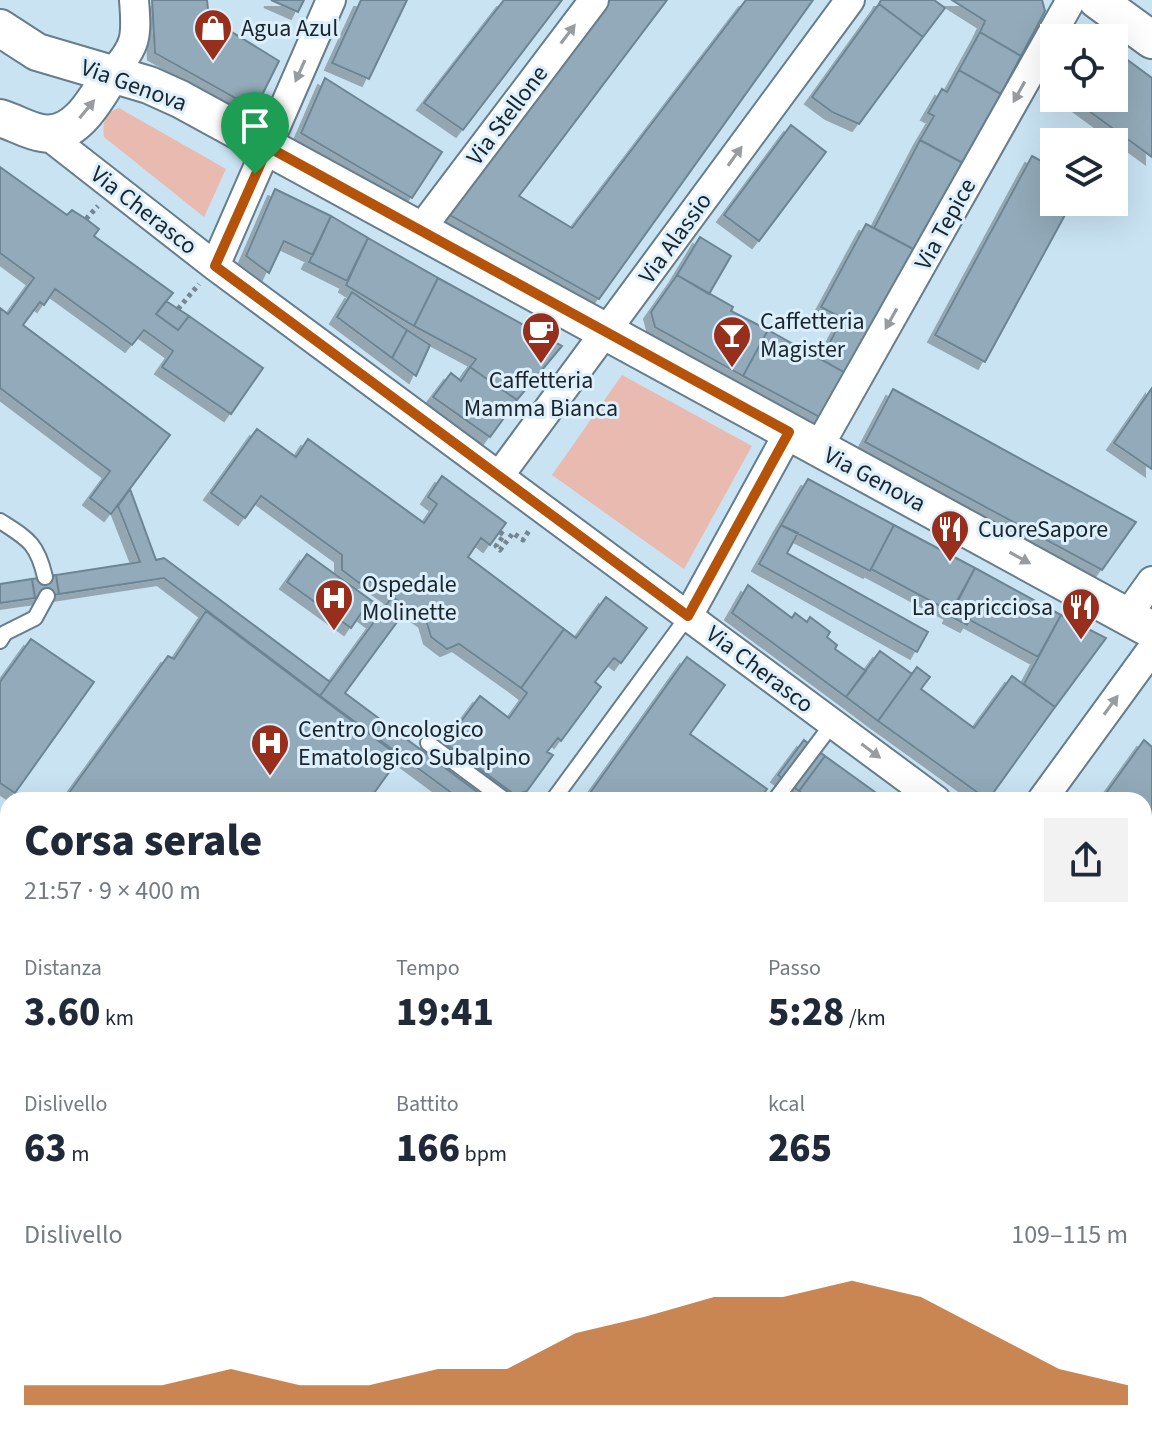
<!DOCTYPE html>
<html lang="it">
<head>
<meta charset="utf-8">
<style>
  body { margin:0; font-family:"Source Sans 3",sans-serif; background:#f2f2f3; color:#1f2937; height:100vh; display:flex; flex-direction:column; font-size:30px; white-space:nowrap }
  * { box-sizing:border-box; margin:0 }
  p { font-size:26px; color:#747a83 }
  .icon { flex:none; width:44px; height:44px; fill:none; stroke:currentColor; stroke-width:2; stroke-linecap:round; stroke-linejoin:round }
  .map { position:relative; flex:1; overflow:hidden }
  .panel { position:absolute; left:0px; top:792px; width:1152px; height:648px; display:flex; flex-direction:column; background:#fff; border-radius:24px 24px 0 0; box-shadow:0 8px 32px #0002 }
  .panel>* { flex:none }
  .buttons { position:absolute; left:1040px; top:24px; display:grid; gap:16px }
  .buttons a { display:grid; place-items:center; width:88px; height:88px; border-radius:0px; background:#fff; box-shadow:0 8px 32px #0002; font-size:40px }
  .pin { position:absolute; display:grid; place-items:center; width:68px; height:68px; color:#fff; margin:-82px -34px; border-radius:50% 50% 50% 0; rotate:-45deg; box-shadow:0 0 8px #0007 }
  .pin .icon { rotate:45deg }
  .round { display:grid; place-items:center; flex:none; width:84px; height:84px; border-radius:0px; background:#f2f2f3 }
  .overview { display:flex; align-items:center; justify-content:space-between; height:136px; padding:0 24px }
  h1 { font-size:44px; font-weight:800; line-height:60px }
  .stats { display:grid; grid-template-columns:repeat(3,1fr); gap:12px; height:136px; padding:8px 24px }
  .stats div { display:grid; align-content:center }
  .stats b { font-size:40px; font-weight:800 }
  .stats small { font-size:22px; font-weight:400 }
  .stats p { font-size:22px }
  .chart { height:224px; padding:16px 24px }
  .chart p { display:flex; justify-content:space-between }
  .chart svg { width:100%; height:144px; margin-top:8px; fill:#b45309; opacity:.7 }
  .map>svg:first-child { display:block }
</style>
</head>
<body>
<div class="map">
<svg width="1152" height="1440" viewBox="0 0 1152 1440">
  <defs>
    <filter id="shadow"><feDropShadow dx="-7" dy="7" stdDeviation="0" flood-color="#0004"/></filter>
  </defs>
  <rect width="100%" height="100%" fill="#c9e3f3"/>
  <path fill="#e8bab0" d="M119,108L226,169L204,217L104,137C102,123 105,112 119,108Z
    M622,375L752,446L684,569L552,475Z"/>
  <path fill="#92aab9" stroke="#6d8593" stroke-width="2" filter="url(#shadow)" d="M152,0H207L209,18L279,61L255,109L155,53Z
    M271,0H304L298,12Z
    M361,0H407L369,79L332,63Z
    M504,0H562L463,130L424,103Z
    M610,0H667L519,196L572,228L746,0H813L599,299L446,213Z
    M881,0H934L945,8L923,37L879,4Z
    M952,0H1042L1045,11L1021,56L980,32L985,21Z
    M879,4L923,37L859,124L832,112L812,97Z
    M980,32L1021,56L1001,94L959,70Z
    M1114,50L1152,78V157L1071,98H1114Z
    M959,70L1001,94L963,163L920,140L934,116L928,113L942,89L947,92Z
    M325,78L442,152L412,198L301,133Z
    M791,125L826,152L759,241L724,215Z
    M920,140L963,163L915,250L874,228Z
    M1032,156L1054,168V202H1072L985,362L935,335Z
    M0,167L67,215L72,210L86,219L99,229L94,236L173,293L156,314L178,330L189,316L263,368L231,414L162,367L173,351L144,330L132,345L55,289L44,305L40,302L23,325L170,435L111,514L90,498L110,471L0,388V308L8,314L34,278L0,253Z
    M275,189L331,216L313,255L284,241L269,273L246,256Z
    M331,216L368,238L347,281L309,262Z
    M866,224L915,250L870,333L821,307Z
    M700,237L731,256L709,294L677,275Z
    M368,238L438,278L414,326L346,285Z
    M677,275L733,307L731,311L768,330L743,376L655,327L651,312Z
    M438,278L562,346L517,400L470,367L476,359L414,326Z
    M352,292L407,330L392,358L337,317Z
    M166,301L189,316L178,330L156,314Z
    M842,319L870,333L847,374L821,359Z
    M407,330L430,345L416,376L392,358Z
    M768,330L847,374L823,419L743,376Z
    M470,367L517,400L490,437L433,397L451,373L461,381Z
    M1152,388V469L1114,443Z
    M893,389L1136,522L1102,570L865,442Z
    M257,429L296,457L308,439L424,523L437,504L428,497L442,476L506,523L490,545L481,538L468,557L564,629L521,688L459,644L447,649L431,637L426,620L368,580L359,583L342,570V555L261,496L245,518L211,493Z
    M808,479L894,525L870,571L781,525Z
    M130,489L156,560L164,558L330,682L320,696L164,578L59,594L56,575L140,562L118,506Z
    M781,525L798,533L787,553L928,632L917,652L759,564Z
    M894,525L975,568L951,612L871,569Z
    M307,554L383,609L374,621L362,612L351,628L287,582Z
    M975,568L1061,615L1038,657L970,620L967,625L950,616Z
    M56,575L59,594L35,598L32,579Z
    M32,579L35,598L0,603V584Z
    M748,585L792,618L795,613L807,622L810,617L830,632L827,637L837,645L835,649L866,671L846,697L732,613Z
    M392,597L408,607L345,693L488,800H461L320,696Z
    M606,597L647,628L621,663L614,658L595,682L601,687L561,741L558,738L547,752L553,755L527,791L515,795L445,743L480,696L509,718L527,693L521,688L564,629L576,638Z
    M206,611L400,757L369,800H70L66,797L168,656L174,659Z
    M1061,615L1106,638L1055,707L1024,684Z
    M31,639L94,682L15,793L0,783V682Z
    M880,651L912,674L878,721L846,697Z
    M687,657L725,685L690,734L767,789L759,800H585Z
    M917,667L930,677L921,689L974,728L1012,676L1055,707L988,800L878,721Z
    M804,740L825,756L799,791L778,775Z
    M1144,740L1152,747V837L1144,831V800H1101Z
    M825,756L886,800H813L799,791Z
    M1144,841L1152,847V930L1144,924Z
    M1144,960L1152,966V1067L1144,1062Z
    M0,1092L8,1095V1282L0,1279Z
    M1144,1257L1152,1260V1404L1148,1401L1144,1407Z
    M1148,1401L1152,1404V1440H1129L1123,1436L1126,1432H1144V1407Z
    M445,1432H495L506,1440H451L453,1437Z
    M538,1432H660L671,1440H549Z
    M839,1432H964L974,1439L978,1434L986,1440H848Z
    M1068,1432H1088L1082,1440H1062Z
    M1088,1432H1126L1123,1436L1126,1438L1082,1440Z"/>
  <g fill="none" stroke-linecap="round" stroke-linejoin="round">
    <g stroke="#667d8b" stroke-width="18">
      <path id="service" d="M0,521C28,539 37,543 45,577
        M0,641L5,633L35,618L47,596
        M428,743L505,800
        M553,800L688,616
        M775,800L833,723
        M1144,1091L1152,1097
        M0,1318L8,1321
        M6,1365L8,1366
        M183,1432L197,1440
        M278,1432L295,1440"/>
    </g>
    <g stroke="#667d8b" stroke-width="32">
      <path id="minor" d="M112,73C137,46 137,36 134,0
        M46,134L215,266L936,800
        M420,230L594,0
        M215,266L331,0
        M818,448L1071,0
        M499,476L850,0
        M688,616L789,432
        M1127,616L1152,581
        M1042,800L1152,649"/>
    </g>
    <g stroke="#667d8b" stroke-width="40">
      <path id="tertiary" d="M1097,0L1152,40
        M0,28L37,52L149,85L180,99L1152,630
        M0,118C14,122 28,131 42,133C76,139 97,97 112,73"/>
    </g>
    <g stroke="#667d8b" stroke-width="44">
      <path id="secondary" d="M0,1390L8,1392
        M125,1432L148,1440"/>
    </g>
    <g stroke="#667d8b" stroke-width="48">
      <path id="primary" d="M27,1432L50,1440"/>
    </g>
    <path stroke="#748691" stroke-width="5" stroke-dasharray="4 4" stroke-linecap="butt" d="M86,219L98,206
      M178,309L199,284
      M500,532L504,535L496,546L500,550L513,533L523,540L530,529
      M0,1287L2,1280
      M375,1432L383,1440
      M318,1440L324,1432
      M443,1440L448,1434"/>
    <use href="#service" stroke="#fff" stroke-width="14"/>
    <use href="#minor" stroke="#fff" stroke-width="28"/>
    <use href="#tertiary" stroke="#fff" stroke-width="36"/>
    <use href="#secondary" stroke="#fff" stroke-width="40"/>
    <use href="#primary" stroke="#fff" stroke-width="44"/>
  </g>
  <defs><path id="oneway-solid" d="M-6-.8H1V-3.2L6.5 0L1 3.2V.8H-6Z" transform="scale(2)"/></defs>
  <g fill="#989c9f">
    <use href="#oneway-solid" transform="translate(568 34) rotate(-53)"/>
    <use href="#oneway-solid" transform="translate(300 71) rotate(114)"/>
    <use href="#oneway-solid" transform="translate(1019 92) rotate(119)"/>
    <use href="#oneway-solid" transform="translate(87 109) rotate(-51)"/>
    <use href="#oneway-solid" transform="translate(735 156) rotate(-54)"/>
    <use href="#oneway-solid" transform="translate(891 319) rotate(119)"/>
    <use href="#oneway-solid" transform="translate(1020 558) rotate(29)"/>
    <use href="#oneway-solid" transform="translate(1111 705) rotate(-54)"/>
    <use href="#oneway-solid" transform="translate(871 751) rotate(37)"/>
  </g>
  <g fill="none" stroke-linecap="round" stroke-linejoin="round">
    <g stroke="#fff" stroke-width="16">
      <path id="route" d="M268,147L789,432L688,616L215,266Z"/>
    </g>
    <use href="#route" stroke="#b45309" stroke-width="10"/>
  </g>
  <defs>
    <g id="shop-pin" transform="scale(2)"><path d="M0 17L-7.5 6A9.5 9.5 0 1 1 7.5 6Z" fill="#982f1c" stroke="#dbeffc"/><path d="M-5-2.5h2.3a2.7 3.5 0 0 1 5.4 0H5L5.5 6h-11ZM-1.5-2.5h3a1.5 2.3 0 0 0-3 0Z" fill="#fff"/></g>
    <g id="cafe-pin" transform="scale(2)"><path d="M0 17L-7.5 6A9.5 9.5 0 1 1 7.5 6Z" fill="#982f1c" stroke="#dbeffc"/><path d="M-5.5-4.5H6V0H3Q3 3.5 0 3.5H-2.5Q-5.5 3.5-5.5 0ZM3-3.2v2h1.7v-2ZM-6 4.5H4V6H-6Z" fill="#fff"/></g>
    <g id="bar-pin" transform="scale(2)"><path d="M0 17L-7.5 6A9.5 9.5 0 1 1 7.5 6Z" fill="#982f1c" stroke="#dbeffc"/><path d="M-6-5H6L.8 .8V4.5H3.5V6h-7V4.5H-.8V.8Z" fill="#fff"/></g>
    <g id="restaurant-pin" transform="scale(2)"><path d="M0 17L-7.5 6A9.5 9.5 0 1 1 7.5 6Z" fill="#982f1c" stroke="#dbeffc"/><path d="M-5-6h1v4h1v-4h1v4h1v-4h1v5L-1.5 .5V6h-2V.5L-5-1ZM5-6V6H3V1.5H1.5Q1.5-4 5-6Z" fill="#fff"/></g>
    <g id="hospital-pin" transform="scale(2)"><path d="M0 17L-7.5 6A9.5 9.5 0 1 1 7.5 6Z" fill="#982f1c" stroke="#dbeffc"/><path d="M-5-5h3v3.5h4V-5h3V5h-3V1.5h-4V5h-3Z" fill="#fff"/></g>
  </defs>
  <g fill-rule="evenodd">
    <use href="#shop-pin" x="213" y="28"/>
    <use href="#cafe-pin" x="541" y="331"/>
    <use href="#bar-pin" x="732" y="335"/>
    <use href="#restaurant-pin" x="950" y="529"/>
    <use href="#hospital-pin" x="334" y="598"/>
    <use href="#restaurant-pin" x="1081" y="607"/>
    <use href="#hospital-pin" x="270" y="743"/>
  </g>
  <g text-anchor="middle" stroke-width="6" stroke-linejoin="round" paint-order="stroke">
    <g font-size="24" fill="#1b242a" stroke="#dbeffc" text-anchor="start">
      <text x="241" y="36">Agua Azul</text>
      <text x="760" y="329">Caffetteria<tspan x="760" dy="28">Magister</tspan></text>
      <text x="541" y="388" text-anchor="middle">Caffetteria<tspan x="541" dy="28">Mamma Bianca</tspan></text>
      <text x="978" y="537">CuoreSapore</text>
      <text x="362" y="592">Ospedale<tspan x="362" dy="28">Molinette</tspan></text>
      <text x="1053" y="615" text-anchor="end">La capricciosa</text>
      <text x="298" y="737">Centro Oncologico<tspan x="298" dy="28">Ematologico Subalpino</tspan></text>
    </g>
    <g font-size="24" fill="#1b242a" stroke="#dbeffc">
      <text transform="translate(134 85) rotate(20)" y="8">Via Genova</text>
      <text transform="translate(507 115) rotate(-53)" y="8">Via Stellone</text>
      <text transform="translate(144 210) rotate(38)" y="8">Via Cherasco</text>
      <text transform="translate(945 224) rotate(-61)" y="8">Via Tepice</text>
      <text transform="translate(675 238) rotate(-54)" y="8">Via Alassio</text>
      <text transform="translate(875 479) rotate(28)" y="8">Via Genova</text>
      <text transform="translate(760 669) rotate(37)" y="8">Via Cherasco</text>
    </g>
  </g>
</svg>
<div class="buttons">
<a><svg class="icon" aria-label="locate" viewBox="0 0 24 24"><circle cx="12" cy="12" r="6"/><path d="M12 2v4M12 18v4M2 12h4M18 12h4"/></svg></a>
<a><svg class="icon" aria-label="layers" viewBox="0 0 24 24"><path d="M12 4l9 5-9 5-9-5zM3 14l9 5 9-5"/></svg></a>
</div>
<div class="pin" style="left:255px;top:174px;background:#1e9e55"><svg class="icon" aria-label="arrive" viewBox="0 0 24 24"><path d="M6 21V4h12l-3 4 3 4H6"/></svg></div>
<section class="panel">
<div class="overview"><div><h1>Corsa serale</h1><p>21:57 · 9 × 400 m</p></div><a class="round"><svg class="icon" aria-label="share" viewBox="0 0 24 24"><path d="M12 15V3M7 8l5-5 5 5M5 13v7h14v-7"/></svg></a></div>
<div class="stats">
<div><p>Distanza</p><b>3.60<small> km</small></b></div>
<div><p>Tempo</p><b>19:41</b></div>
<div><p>Passo</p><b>5:28<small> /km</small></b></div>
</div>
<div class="stats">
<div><p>Dislivello</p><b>63<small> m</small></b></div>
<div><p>Battito</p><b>166<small> bpm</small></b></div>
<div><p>kcal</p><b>265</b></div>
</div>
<div class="chart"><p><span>Dislivello</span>109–115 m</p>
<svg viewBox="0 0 160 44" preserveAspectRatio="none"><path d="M0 44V38L10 38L20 38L30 33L40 38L50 38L60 33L70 33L80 22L90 17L100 11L110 11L120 6L130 11L140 22L150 33L160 38V44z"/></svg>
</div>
</section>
</div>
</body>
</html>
